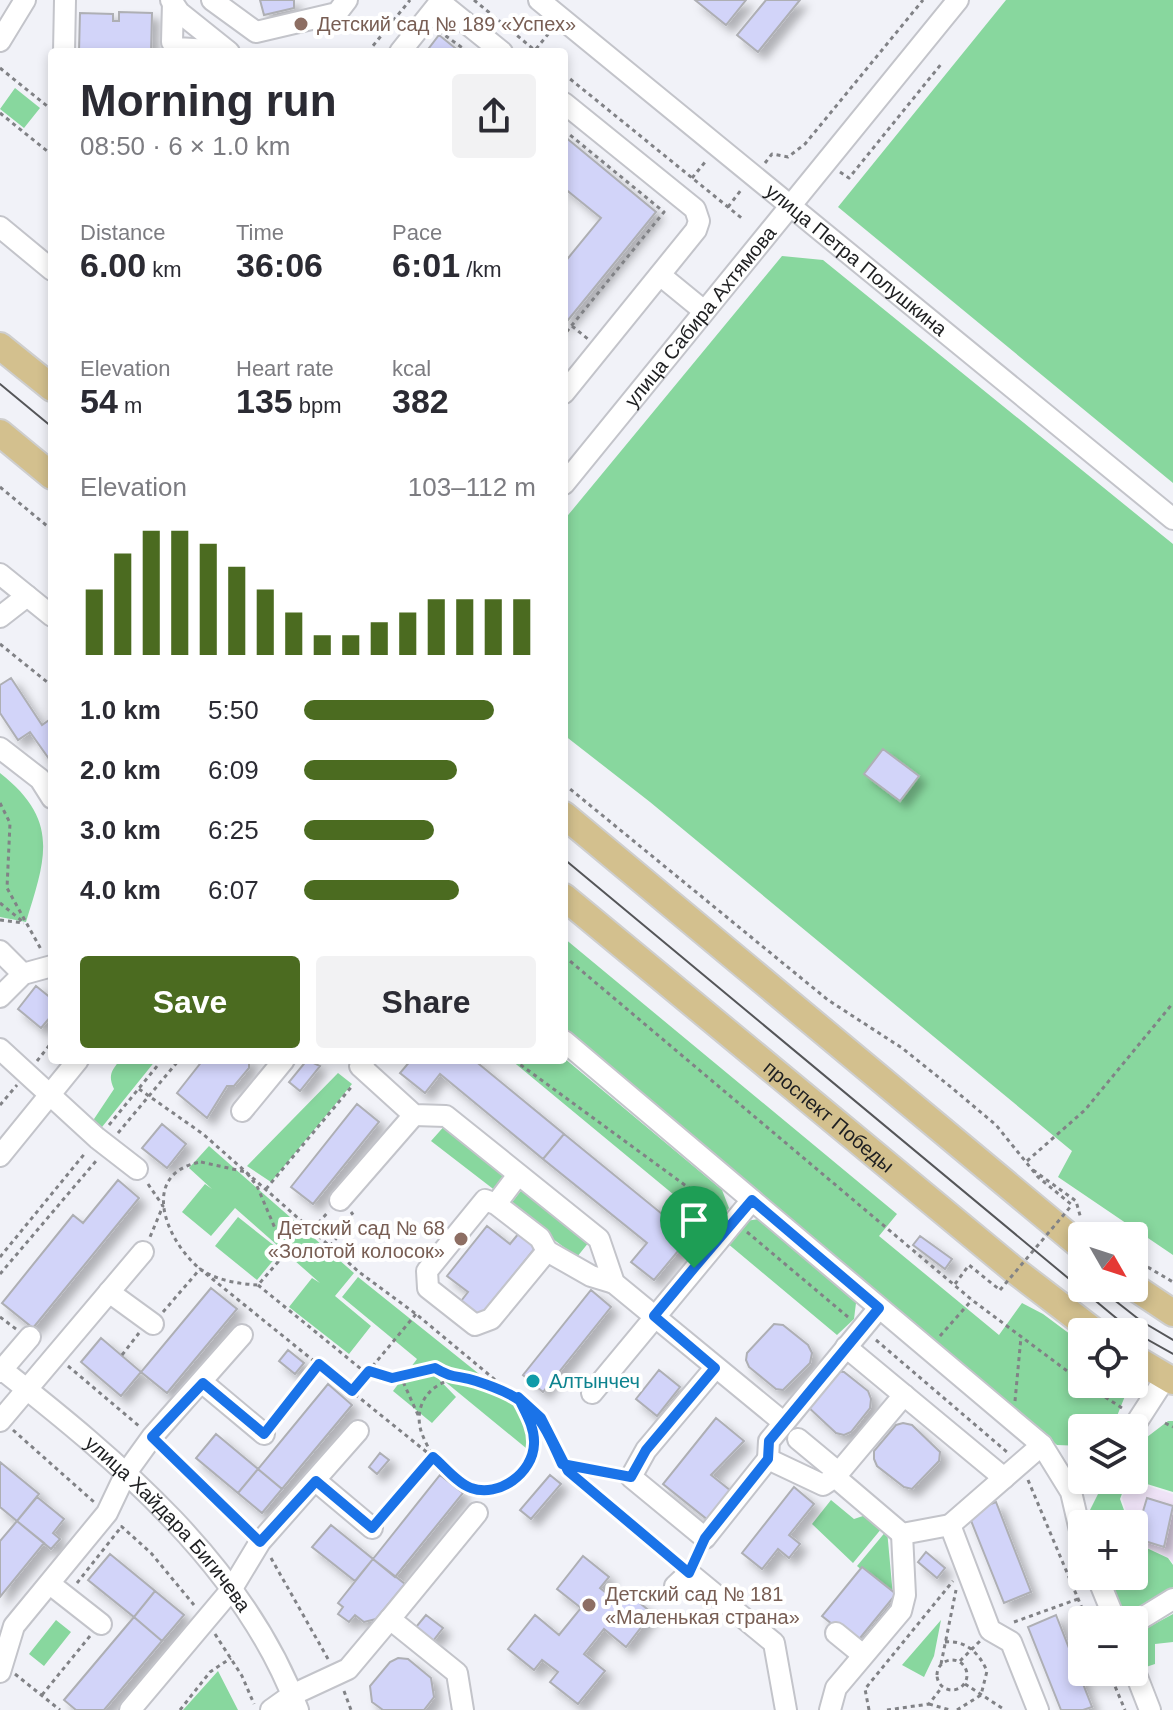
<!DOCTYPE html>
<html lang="en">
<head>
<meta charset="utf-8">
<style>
  body { margin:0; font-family:Helvetica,sans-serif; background:#f2f2f3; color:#2b2b33; height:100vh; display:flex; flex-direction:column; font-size:30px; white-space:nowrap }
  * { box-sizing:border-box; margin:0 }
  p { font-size:26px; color:#7c7c81 }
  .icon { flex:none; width:44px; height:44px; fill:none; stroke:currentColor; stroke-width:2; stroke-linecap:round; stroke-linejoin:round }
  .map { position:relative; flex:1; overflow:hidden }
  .sheet { position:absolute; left:48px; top:48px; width:520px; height:1016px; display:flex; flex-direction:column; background:#fff; border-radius:8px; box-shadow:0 4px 12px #0003 }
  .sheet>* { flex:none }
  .needle { width:52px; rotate:129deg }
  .fabs { position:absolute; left:1068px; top:1222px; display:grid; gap:16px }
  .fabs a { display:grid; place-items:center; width:80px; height:80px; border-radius:8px; background:#fff; box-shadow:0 4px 12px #0003; font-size:40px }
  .pin { position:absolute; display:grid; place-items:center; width:68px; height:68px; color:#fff; margin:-82px -34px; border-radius:50% 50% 50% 0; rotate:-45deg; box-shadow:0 0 8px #0007 }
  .pin .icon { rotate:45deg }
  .round { display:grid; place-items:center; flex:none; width:84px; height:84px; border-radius:8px; background:#f2f2f3 }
  .headline { display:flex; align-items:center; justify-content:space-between; height:136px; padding:0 32px }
  h1 { font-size:44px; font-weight:700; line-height:60px }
  .metrics { display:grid; grid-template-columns:repeat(3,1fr); gap:12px; height:136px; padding:8px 32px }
  .metrics div { display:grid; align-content:center }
  .metrics b { font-size:34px; font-weight:700 }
  .metrics small { font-size:22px; font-weight:400 }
  .metrics p { font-size:22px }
  .chart { height:224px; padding:16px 32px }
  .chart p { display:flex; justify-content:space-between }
  .chart svg { width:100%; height:144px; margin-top:8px; stroke:#4b6b20; stroke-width:6 }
  .button { display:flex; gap:16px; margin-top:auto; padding:16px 32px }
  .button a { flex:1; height:92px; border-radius:8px; background:#4b6b20; color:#fff; font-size:32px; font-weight:700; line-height:92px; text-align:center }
  .button a+a { background:#f2f2f3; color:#2b2b33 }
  ul { padding:0 32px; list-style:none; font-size:26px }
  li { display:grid; grid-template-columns:128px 96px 1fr; align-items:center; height:60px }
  li i { height:20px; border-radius:10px; background:#4b6b20 }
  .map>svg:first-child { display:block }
</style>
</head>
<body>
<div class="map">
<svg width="1173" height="1710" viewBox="0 0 1173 1710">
  <defs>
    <filter id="shadow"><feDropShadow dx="7" dy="7" stdDeviation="4" flood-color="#0004"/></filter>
  </defs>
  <rect width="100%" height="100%" fill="#f1f2f8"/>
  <path fill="#efe3f7" d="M1129,1480L1173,1494V1563L1169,1558L1136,1542L1134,1524H1130L1122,1498Z"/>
  <path fill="#88d79e" d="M1006,0H1173V483L838,207Z
    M15,88L40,108L24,128L0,109Z
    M782,256L823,260L1173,544V1255L1058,1177L1072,1151L650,802L564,735V520Z
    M0,773C60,820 46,858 26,922L0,917Z
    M564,938L897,1214L879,1236L999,1335L1022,1303L1043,1314L1082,1343V1384H1125V1396L1113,1426L1082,1428V1446L1057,1445L564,1029Z
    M564,1058L722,1190L729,1208L714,1228L511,1060Z
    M120,1060H156L98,1132L92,1122L114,1089C108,1076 111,1071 120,1060Z
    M338,1073L352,1084L271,1182L247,1166Z
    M447,1123L514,1178L501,1195L431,1141Z
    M209,1146L354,1273L335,1296L371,1326L349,1354L289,1307L312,1278L320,1283L235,1208L211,1236L182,1212L205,1184L212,1189L189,1168Z
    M524,1187L589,1242L577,1257L509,1206Z
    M238,1217L281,1251L257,1280L215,1246Z
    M759,1219L856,1303L854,1319L837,1335L727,1243L746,1221Z
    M358,1277L544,1426L526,1448L426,1366L456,1397L432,1423L393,1391L417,1359L342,1297Z
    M1168,1421H1173V1492L1134,1480V1447Z
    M1105,1480H1127L1120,1499L1129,1524H1089L1090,1510Z
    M831,1500L854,1519L866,1515L882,1528L853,1563L812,1524Z
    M887,1530L893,1596L857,1566Z
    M1134,1537L1136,1543L1168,1558L1173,1565V1587L1165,1598L1129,1615L1121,1612L1104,1576H1134Z
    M1173,1614V1642L1155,1644V1664L1140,1669L1134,1635Z
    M56,1620L71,1632L44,1666L29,1654Z
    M941,1620L934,1656L924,1677L902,1665Z
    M218,1671L238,1710H183Z"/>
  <path fill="#d2d4f9" stroke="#aeafb4" stroke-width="2" filter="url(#shadow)" d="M260,0H294V8L264,15Z
    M695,0H746L726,25Z
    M766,0H800L758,52L737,35Z
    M119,12L152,13L151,52H79L80,13L113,14V21H119Z
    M439,35L460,52H426Z
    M564,136L656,212L564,325V263L601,218L564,188Z
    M11,678L42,725L52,718V763L30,732L18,740L0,713V685Z
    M883,749L919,776L900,801L864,774Z
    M36,986L52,999V1015L41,1028L18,1009Z
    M203,1060H249V1068L234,1086H227L207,1118L177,1093Z
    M307,1060L320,1066L300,1091L289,1082Z
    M411,1060H474L564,1134L543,1159L440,1074L425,1093L400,1073Z
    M357,1104L379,1122L313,1204L291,1187Z
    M162,1124L186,1144L167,1168L142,1148Z
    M564,1134L678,1227L683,1245L654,1280L631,1262L647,1243L543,1159Z
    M118,1180L139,1198L33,1328L2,1303L73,1215L83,1223Z
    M487,1226L510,1244L519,1233L536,1247L477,1320L458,1305L468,1292L447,1276Z
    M920,1236L952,1259L945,1269L913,1245Z
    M211,1288L237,1309L167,1393L141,1372Z
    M591,1290L611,1307L543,1392L523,1375Z
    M774,1324L783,1325L808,1345L812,1353L810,1363L783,1390L776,1389L749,1367L746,1360L747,1353Z
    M101,1338L141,1372L121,1396L81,1362Z
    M288,1350L304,1363L295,1374L279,1361Z
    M659,1370L680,1387L657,1416L636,1399Z
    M836,1371L844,1372L868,1391L871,1399L870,1408L851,1432L844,1435L836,1433L807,1406Z
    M328,1384L352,1405L282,1489L258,1469Z
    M716,1418L744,1441L711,1475L731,1491L708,1520L663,1484Z
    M903,1423L912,1425L940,1452L939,1461L912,1489L904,1487L877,1466L874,1459V1451L896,1425Z
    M216,1434L258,1469L238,1493L196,1458Z
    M380,1453L389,1460L377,1474L369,1467Z
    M0,1462L39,1494L17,1521L0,1507Z
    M258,1469L282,1489L262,1513L238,1493Z
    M440,1475L463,1493L395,1577L373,1559Z
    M550,1475L561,1484L531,1519L520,1510Z
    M794,1487L814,1504L789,1535L800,1544L789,1558L778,1549L762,1569L742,1553Z
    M37,1497L64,1519L53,1533L60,1539L51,1549L17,1521Z
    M1147,1498L1173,1506L1164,1547L1135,1538Z
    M996,1502L1031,1592L1004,1603L968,1513Z
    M17,1521L44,1543L0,1597V1541Z
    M331,1525L373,1559L355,1581L312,1547Z
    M926,1552L945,1568L937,1578L918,1562Z
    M110,1554L155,1591L134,1617L88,1580Z
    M583,1556L609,1577L600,1588L618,1602L626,1592L652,1613L626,1647L604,1629L584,1654L605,1671L578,1704L550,1682L558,1672L542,1660L534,1670L508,1649L535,1615L559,1635L581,1608L557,1589Z
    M373,1559L405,1584L376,1619L364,1622L355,1615L349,1622L338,1614L343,1607L338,1603Z
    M862,1567L896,1594L856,1643L822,1616Z
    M155,1591L184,1615L162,1641L134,1617Z
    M426,1615L443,1628L433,1641L416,1627Z
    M1056,1615L1092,1707L1083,1710H1061L1028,1627Z
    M134,1617L162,1641L104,1710H76L64,1700Z
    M398,1658L408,1659L431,1678L434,1697L424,1710H383L372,1702L370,1686L390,1662Z"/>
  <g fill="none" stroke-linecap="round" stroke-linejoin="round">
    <g stroke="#c3c4ca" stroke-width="24">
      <g id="minor">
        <path d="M171,0L179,12L229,52"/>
        <path d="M212,0L256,32L337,13L347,0"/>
        <path id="s1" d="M539,0L1173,519"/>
        <path d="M173,2L172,42L176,48L227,51"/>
        <path d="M0,41L25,0"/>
        <path d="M64,52L65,0"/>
        <path d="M400,52L440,2L502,52"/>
        <path d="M564,103L695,209L699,221L696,230L564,393"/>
        <path d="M0,227L52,270"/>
        <path d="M660,275L704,311"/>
        <path id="s2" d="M564,484L958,0"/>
        <path d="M0,574L52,616"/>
        <path d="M0,617L27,596"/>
        <path d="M0,748L40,779L52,798"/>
        <path d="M0,951L23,974"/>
        <path d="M0,997L23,974L52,966"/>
        <path d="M564,1041L1042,1445L1071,1492L1082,1539"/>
        <path d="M0,1049L97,1138L137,1169"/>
        <path d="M365,1060L360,1066L414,1115L446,1116L599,1239L614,1283L783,1422"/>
        <path d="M242,1111L284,1060"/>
        <path d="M0,1156L78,1060"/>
        <path d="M340,1200L414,1115"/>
        <path d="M496,1204L540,1238L547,1251L491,1319L475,1325L428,1288L427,1271L485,1200L496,1204L518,1175"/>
        <path d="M547,1251L591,1276L614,1283"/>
        <path d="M109,1292L153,1324"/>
        <path d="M846,1347L1004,1478"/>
        <path id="s3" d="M0,1368C117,1460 245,1566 298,1710"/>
        <path d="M715,1368L646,1450L631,1477L705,1538L768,1459L823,1485L835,1477L902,1534L950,1525"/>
        <path d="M0,1372L30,1337"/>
        <path d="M203,1383L264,1434"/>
        <path d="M592,1393L752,1200"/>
        <path d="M0,1421L143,1252"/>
        <path d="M1133,1428L1166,1377"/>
        <path d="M798,1439L839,1473"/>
        <path d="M768,1459L769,1441L879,1308"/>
        <path d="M835,1477L904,1395"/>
        <path d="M316,1481L372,1528"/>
        <path d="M1097,1576L1115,1620"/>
        <path d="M50,1584L101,1624"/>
        <path d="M675,1586L689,1573L774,1643L786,1710"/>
        <path d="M390,1619L477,1513"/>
        <path d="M1134,1623L1173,1599"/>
        <path d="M836,1633L863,1655"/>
        <path d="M1134,1669L1150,1710"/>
        <path d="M0,1672L14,1626L107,1513L126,1473L152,1437L242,1335"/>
        <path d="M130,1710L231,1590L260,1542L358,1431"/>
        <path d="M271,1710L292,1695L348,1669L390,1619L457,1673L463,1710"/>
        <path d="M830,1710L836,1688L901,1611L905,1595L902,1534"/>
        <path d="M1038,1710L1011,1642L990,1630L950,1525L1042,1445"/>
      </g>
    </g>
    <g stroke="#cecece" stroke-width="30">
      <g id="major">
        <path d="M0,346L52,388"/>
        <path d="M0,433L52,476"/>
        <path d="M564,815L1082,1247"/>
        <path id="s4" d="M564,897L1013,1269L1095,1332"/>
        <path d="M1134,1287L1173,1313"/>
        <path d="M1134,1358L1173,1381"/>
      </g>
    </g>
    <path stroke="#818286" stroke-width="3" stroke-dasharray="4 4" stroke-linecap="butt" d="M474,0L537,52
      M439,31L468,52
      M536,49L549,33
      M368,52L410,0
      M0,68L52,110
      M564,74L744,220
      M0,113L52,155
      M564,130L664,212L564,335
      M765,163L772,154L788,157L805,144L923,0
      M840,172L849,178L942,63
      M692,178L706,161
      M728,207L741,190
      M572,326L588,339
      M51,330L52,328
      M0,487L52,530
      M0,644L52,686
      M564,784L828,1000L902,1048L952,1088L996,1125L1038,1177L1072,1205
      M0,803L10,823L7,888L42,951
      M0,903L22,921
      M0,920L24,923
      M564,956L972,1300L1082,1382
      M514,1060L719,1210
      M37,1061L52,1042
      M139,1089L203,1134L359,1272L416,1314L541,1418L562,1464L615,1474
      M0,1105L17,1085
      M109,1125L162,1060
      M118,1133L179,1060
      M1027,1161L1085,1110L1173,1003
      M201,1162L246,1172L257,1186L280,1240L278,1262L258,1285C239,1284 214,1280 199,1268C165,1239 139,1173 201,1162Z
      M1033,1170L1076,1201L1081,1219
      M148,1184L163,1206L150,1237
      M266,1189L353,1085
      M313,1229L329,1211
      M747,1232L848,1317
      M330,1246L354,1216L351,1212
      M0,1257L86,1152
      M1134,1259L1173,1282
      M0,1274L96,1161
      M955,1284L969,1265L1000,1290
      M258,1285L366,1373
      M163,1312L200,1269L481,1496
      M0,1317L16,1329
      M940,1336L972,1300
      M876,1340L1007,1452
      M122,1355L139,1333
      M68,1366L139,1426
      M370,1372C409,1384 415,1355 453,1380
      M400,1375L418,1415
      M1085,1384L1122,1408
      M352,1391L416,1314
      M1015,1401L1021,1337
      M274,1421L319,1364
      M1165,1423L1173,1427
      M13,1430L94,1502
      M165,1449L248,1531
      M562,1464L678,1562
      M1028,1480L1087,1620
      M471,1488C536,1490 543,1449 518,1399
      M384,1515L433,1457C429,1448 422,1437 420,1427C414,1396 441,1375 470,1379C484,1381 499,1390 512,1395
      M121,1526L151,1553L194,1605
      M271,1558L328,1659
      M77,1583L122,1526
      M1014,1622L1078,1599
      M215,1634L242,1676L254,1704
      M945,1642C966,1640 979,1653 987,1671L981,1695L957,1710
      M937 1675a15 15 0 1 1 30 0a15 15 0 1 1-30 0Z
      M960,1661L980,1641
      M941,1664L956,1590
      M1109,1672L1125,1710
      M15,1674L60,1710
      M965,1684L1005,1710
      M344,1691L351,1710
      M42,1695L90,1636
      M929,1704L950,1710
      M180,1710L210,1672L231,1658
      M869,1710L865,1689L953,1581
      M887,1710L929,1704L942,1687"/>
    <use href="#minor" stroke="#fff" stroke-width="20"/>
    <use href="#major" stroke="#d3c08e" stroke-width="26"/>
    <path stroke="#555659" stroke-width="2" d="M0,384L52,427
      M564,859L1133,1332
      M1099,1288L1141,1321L1173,1340
      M1134,1332L1173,1354"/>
    <path stroke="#818286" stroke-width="3" stroke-dasharray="4 4" stroke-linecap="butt" d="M1000,1290L1072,1205"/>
  </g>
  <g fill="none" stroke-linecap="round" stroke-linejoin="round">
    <g stroke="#fff" stroke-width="16">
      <path id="route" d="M694,1268L654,1316L715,1368L646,1450L631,1477L562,1464C539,1412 531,1399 476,1381C458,1375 453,1379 435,1368L392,1378L369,1371L352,1391L319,1364L264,1434L203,1383L152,1437L260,1542L316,1481L372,1528L433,1457C443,1465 458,1484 471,1488C499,1498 533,1473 534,1444C535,1427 525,1412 518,1397L541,1418L568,1471L689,1573L705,1538L768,1459L769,1441L879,1308L752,1200L694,1268"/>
    </g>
    <use href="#route" stroke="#1a73e8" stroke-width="10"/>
  </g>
  <g fill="#8d6e63" stroke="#fff" stroke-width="3">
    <circle cx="301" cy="24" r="8"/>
    <circle cx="461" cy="1239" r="8"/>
    <circle cx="589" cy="1605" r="8"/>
  </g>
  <circle fill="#0f9aa8" stroke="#fff" stroke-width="3" cx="533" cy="1381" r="8"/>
  <g text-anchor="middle" stroke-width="8" stroke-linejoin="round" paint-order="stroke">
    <g font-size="20" fill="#785e54" stroke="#fff" text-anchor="start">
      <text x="317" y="31">Детский сад № 189 «Успех»</text>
      <text x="445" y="1235" text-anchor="end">Детский сад № 68<tspan x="445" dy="23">«Золотой колосок»</tspan></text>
      <text x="605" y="1601">Детский сад № 181<tspan x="605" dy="23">«Маленькая страна»</tspan></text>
    </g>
    <g font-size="20" fill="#1e1f21" stroke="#fff">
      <text dy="7" stroke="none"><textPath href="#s1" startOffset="410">улица Петра Полушкина</textPath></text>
      <text dy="7" stroke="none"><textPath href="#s2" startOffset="216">улица Сабира Ахтямова</textPath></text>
      <text dy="7" stroke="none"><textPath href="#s4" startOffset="344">проспект Победы</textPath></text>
      <text dy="7" stroke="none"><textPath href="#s3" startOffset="230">улица Хайдара Бигичева</textPath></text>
    </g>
    <g font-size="20" fill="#0d838f" stroke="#fff" text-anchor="start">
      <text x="549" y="1388">Алтынчеч</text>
    </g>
  </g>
</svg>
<div class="fabs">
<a><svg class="needle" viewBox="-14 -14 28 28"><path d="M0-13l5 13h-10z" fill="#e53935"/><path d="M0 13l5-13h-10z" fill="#7c7c81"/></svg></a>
<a><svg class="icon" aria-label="locate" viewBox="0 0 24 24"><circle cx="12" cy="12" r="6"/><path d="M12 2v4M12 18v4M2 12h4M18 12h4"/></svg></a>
<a><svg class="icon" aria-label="layers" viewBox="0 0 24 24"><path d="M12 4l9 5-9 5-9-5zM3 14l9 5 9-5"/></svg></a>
<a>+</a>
<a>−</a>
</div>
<div class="pin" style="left:694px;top:1268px;background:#1e9e55"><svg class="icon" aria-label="arrive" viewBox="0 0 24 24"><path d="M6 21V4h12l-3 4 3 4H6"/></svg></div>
<section class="sheet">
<div class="headline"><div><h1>Morning run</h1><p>08:50 · 6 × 1.0 km</p></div><a class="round"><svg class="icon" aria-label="share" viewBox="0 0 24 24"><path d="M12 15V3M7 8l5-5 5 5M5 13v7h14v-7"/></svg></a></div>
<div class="metrics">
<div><p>Distance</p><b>6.00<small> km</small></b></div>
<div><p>Time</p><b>36:06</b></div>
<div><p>Pace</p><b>6:01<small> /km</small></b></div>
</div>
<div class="metrics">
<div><p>Elevation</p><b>54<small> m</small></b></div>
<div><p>Heart rate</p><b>135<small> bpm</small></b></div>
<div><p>kcal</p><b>382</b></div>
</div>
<div class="chart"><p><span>Elevation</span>103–112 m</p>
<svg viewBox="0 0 160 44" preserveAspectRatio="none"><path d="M5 44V24M15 44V13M25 44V6M35 44V6M45 44V10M55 44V17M65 44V24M75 44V31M85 44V38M95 44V38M105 44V34M115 44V31M125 44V27M135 44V27M145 44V27M155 44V27"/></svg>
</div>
<ul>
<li><b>1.0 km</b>5:50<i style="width:82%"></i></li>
<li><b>2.0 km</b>6:09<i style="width:66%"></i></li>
<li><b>3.0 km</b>6:25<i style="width:56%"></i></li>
<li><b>4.0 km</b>6:07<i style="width:67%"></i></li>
</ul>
<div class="button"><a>Save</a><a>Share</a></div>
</section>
</div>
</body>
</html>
